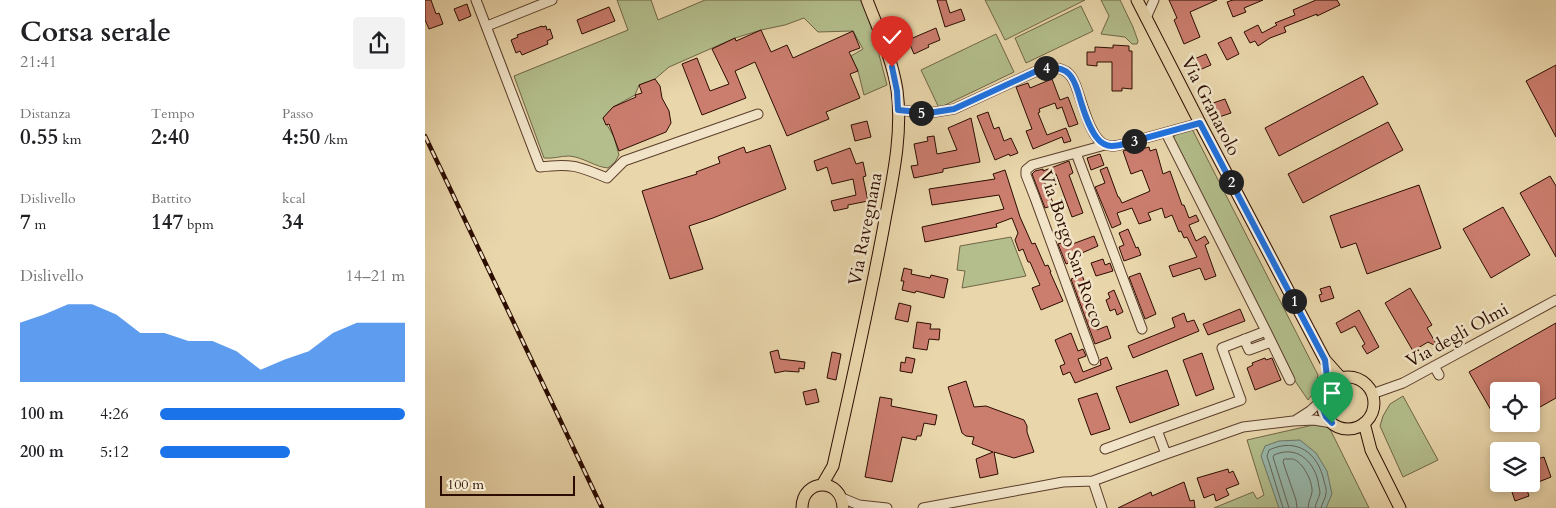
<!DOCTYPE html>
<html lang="it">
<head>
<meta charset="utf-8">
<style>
  body { margin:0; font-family:Cardo,serif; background:#f2f2f2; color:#202124; height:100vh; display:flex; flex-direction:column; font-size:19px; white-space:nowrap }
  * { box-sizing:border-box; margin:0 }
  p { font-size:16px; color:#757577 }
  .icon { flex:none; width:28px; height:28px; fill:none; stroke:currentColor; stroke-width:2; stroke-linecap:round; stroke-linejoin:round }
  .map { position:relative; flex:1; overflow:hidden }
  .sheet { display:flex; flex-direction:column; background:#fff; width:425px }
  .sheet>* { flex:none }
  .controls { position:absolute; left:1065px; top:382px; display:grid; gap:10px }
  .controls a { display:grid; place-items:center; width:50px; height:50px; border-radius:5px; background:#fff; box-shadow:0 2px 8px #0003; font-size:25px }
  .scale { position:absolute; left:15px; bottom:12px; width:135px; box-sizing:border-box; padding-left:5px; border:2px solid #2c0c00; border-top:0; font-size:14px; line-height:18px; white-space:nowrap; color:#2c0c00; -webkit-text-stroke:4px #f1e4c8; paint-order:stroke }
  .pin { position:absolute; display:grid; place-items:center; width:42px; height:42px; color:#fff; margin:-51px -21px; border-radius:50% 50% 50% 0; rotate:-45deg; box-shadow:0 0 5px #0007 }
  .pin .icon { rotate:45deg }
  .km { position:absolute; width:25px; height:25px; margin:-12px; border-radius:50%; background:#222; color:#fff; font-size:14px; line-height:25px; text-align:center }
  .round { display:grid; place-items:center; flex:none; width:52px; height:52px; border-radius:5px; background:#f2f2f2 }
  .head { display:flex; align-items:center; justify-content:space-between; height:85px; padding:0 20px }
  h1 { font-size:28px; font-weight:700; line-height:38px }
  .metrics { display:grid; grid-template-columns:repeat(3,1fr); gap:8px; height:85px; padding:5px 20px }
  .metrics div { display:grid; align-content:center }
  .metrics b { font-size:21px; font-weight:700 }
  .metrics small { font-size:14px; font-weight:400 }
  .metrics p { font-size:14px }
  .chart { height:140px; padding:10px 20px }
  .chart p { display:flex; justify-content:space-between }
  .chart svg { width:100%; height:90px; margin-top:5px; fill:#1a73e8; opacity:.7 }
  ul { padding:0 20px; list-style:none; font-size:16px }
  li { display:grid; grid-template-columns:80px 60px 1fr; align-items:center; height:38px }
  li i { height:12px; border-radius:6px; background:#1a73e8 }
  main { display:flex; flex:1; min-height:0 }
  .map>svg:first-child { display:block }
</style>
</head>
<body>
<main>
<section class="sheet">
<div class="head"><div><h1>Corsa serale</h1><p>21:41</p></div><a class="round"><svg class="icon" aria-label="share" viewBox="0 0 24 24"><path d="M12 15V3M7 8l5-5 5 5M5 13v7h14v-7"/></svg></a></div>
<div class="metrics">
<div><p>Distanza</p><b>0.55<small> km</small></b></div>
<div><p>Tempo</p><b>2:40</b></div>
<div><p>Passo</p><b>4:50<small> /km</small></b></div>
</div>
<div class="metrics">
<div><p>Dislivello</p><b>7<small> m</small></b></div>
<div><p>Battito</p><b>147<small> bpm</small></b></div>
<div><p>kcal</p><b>34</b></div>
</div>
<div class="chart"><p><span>Dislivello</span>14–21 m</p>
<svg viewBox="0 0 160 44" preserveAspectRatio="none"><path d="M0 44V15L10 11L20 6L30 6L40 11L50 20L60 20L70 24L80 24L90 29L100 38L110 33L120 29L130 20L140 15L150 15L160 15V44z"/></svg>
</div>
<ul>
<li><b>100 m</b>4:26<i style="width:100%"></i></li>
<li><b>200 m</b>5:12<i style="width:53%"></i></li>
</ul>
</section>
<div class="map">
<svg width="1131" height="508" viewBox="0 0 1131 508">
  <rect width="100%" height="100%" fill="#e9d6ab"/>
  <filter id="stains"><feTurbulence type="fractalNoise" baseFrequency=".004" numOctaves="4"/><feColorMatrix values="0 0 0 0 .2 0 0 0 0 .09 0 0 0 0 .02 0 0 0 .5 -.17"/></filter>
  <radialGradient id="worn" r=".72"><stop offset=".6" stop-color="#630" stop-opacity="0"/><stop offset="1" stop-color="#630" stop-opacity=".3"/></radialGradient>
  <path fill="#b3be8c" stroke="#706546" d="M192,0H226L233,20L280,0H437L446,24L462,85L439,95L433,71L426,56L438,49L428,31L393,32L379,18L360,25L336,30L310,38L244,67L230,79L214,85L210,95L188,107L178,118L189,137L194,155L190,162L183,168C170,167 158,157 144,156C135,156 128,159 119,158L89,76L203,30Z
    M560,0H660L580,40Z
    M676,0H695L708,27L713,41L712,44H707L700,37L676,34L684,16Z
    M656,6L668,31L601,63L590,38Z
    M571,34L589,72L514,108L496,70Z
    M766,127L893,375L890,391L883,400L868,378L748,139L749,136Z
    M586,237L601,276L537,288L540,271L532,270L535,246Z
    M978,396L1013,460L978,477L955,426L958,416L965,404Z
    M888,425L904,427L905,429L944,508H789L828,492L832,499L839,495L822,440Z"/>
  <path fill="#97b9ad" stroke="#6c7468" d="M875,440L891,453L902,471L907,494L901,508H854L836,456L840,446L854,441Z"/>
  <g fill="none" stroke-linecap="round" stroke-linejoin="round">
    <path stroke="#626256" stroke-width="1" d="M858,508L842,456L844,450C872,437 893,453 899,481C900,485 902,490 901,493C901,498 897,503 896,508
      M864,508L848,457L849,455C871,445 888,460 893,481C893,484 895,490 895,493C894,498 891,502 890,508
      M872,508L871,500L858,462L859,459C860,459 867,459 868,459C878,462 888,482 887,492C886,498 883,502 883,508"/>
  </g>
  <path fill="#cb7d6e" stroke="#2c0c00" d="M0,0H6L11,14L14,13L18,24L4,29L0,20Z
    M512,0H521L525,13L536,9L540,20L520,27Z
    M744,0H792L765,12L775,37L759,44L749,20L752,18Z
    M808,0H838L819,8L821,12L808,17L802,2Z
    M891,0H912L915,5L892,16V14L859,27L861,32L845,38L833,46L830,41L825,43L819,32L833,25L837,33L852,25L850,23L870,15L868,10Z
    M42,4L46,16L34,21L29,9Z
    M184,7L190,21L157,34L152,20Z
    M117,26V27L121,26L122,30L125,29L128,38L122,41L123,44L97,55L95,51L91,53L86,40L93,37L92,35Z
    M511,28L515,40L503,45L504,47L489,54L483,40Z
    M336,30L346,52L362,45L368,58L428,31L435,48L424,52L433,71L425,74L435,98L401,112L404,119L362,136L330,62L310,71L321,98L277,115L257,64L272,58L285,91L304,84L287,49L310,38L311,41Z
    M806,37L814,54L802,60L793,43Z
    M688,45L704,46V51H707V89L697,88V91H687V62H672V66L662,65V52H670V47L688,48Z
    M781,54L786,65L772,71L767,60Z
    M1131,65V137L1101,81Z
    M938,76L953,104L854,156L840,128Z
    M230,79L235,86L237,98L244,111L246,123L241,132L194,151L184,124L181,125L178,118L188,107L211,97L210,95L217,93L214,85Z
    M627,79L635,100L643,97L653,124L644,127L637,107L632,109L630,103L614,109L615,112L613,113L622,135L641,128L646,141L639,143L637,137L608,149L601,131L607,129L591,87L603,83L605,88Z
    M800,99L806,113L794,117L788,103Z
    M563,112L569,129L574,127L579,141L586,138L593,153L585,156L584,154L570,160L552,116Z
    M546,118L555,162L518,169V172L489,178L486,166L493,165L489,144L503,141L502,137L509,136L512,154L532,150L523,128Z
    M442,121L446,137L430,141L426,125Z
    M963,122L978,150L878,203L863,174Z
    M345,145L361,189L288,218L264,226L278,269L245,279L217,191L272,174L271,172L295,163L293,157L319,147L321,153Z
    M724,147L725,151L731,149L738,174L745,171L757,205H759L764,218L771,215L774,221L764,225L771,241L780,236L784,243L780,245L791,276L780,280L775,268L748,277L744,266L772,257L762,237L759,238L756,231L754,232L747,215L740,218L737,208L723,213L726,220L714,224L707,208L692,213L696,224L687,228L670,187L680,183L675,170L682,167L693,197H694L697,203L723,192L725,191L717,170L706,174L698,151L708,148L709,151Z
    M425,148L431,164L438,162L441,176L438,177L443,201L423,205V208L409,211L406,201L431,195L428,179L407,184L402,167L392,171L389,161Z
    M675,154L679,165L666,170L662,158Z
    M644,161L648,173L644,175L658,213L647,217L631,174L618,179L629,205L620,208L607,174L610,171L618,169V171Z
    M580,170L595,217L607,244L610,243L620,266L623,265L626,272H625L638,301L616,310L607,288L615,285L605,262H603L598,249L594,251L590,240L593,233L587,218L571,224L572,227L500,242L497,227L579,209L574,195L507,205L504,189L570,179L568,174Z
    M1125,176L1131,186V257L1095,193Z
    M994,185L1016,248L942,274L931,243L916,248L905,216Z
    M1078,207L1105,255L1066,278L1038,229Z
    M703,229L711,248L713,247L716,255L699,261L694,247L699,245L694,233Z
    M669,236L673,246L650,256L652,260L641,264L633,244L640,242L642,246Z
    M678,259L680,265L685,263L688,271L671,276L666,263Z
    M479,268L487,270L486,274L505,278L506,275L523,279L519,298L491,291L490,293L477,290L479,281H476Z
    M715,273L731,314L720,319L704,277Z
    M657,275L672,315L666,317L672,330L682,326L686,338L670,344L646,279Z
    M905,286L909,298L896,302L894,295L897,294L895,289Z
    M985,288L1007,325L1002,328L1013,347L1003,342L988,351L960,303Z
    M689,290L698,312L692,315L690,309L685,311L681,300L685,298L683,293Z
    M474,303L486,306L483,322L470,319Z
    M815,309L820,321L783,335L778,324Z
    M934,310L954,347L942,354L937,346L940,344L930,326L916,333L911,323Z
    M759,313L762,322L769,320L774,331L708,358L703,346L750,327L747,318Z
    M492,322L506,324L505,329H515L514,340L504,339L502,350L488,348Z
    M1131,323V398L1115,407L1113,403L1106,407V391H1074V424L1044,372Z
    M646,333L653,351L658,349L661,356L653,359L658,372L676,365L675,360L682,357L687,369L650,383L645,372L638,375L635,366L640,364L630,340Z
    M353,350L355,359L380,362L379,369L374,368V372L360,371L350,373L345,352Z
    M407,352L416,354L411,380L402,378Z
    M777,353L789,389L771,396L758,360Z
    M481,357L490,359L487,373L475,371L476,362L480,363Z
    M840,358L841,360L847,358L856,380L830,390L822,368L828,365L827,363Z
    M742,370L754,405L705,423L691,387Z
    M541,381L549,407L561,406L599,420L602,426V432L609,452L589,458L569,452L573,474L555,478L551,459L568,452L547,444L549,437L541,436L537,433L523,387Z
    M391,389L394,402L381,405L378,392Z
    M672,393L685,429L666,435L653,399Z
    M455,397L467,399L466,406L512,415L510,425L499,423L496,436H492L491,440L477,437L467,482L440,477Z
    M1119,457L1126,477L1111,483L1106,468V461Z
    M803,469L804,473L808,471L814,484L801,489L804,495L791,501L789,494L779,498L772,478Z
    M759,482L765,501L769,500L770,508H693L726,492L727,496Z
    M1092,484H1100L1104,496L1090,501L1085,486Z"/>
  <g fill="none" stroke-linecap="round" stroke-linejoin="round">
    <g stroke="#5b3e2b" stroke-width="11">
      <path id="minor" d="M51,0L115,167C146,163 153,166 182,178L199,161L333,114
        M721,18L729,0
        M62,26L127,0
        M473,110L504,113L529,109L618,68C627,67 637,67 644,74C649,79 651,86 653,92C658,106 666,138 679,144C685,147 689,146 695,145L775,123
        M651,153L717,329
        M841,331L865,380
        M819,339L824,350L846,342
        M669,360L610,198L601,175V170L607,165L680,145
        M1009,366L1014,375
        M947,394L978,383L1131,300
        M871,420L885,411L897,400
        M680,449L732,430
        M741,454L732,430L816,400L797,348L841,331L741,133
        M668,481L677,508
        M417,498L434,505L462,508
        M498,508L638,482L668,481L741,454L818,427L868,421L889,420L907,423"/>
    </g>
    <g stroke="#2c0c00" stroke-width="13">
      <path id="major" d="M712,0L775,123L900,360L916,378
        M897 403a26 26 0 1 1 52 0a26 26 0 1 1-52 0Z
        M939,423L946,450L975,508
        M397,485L408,466C426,386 444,306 459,225C467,181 478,135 472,90C467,58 453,29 442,0
        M377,508C377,478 417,477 418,508"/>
    </g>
    <use href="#minor" stroke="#f1e4c8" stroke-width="9"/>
    <use href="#major" stroke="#e9d6ab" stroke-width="11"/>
    <g stroke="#2c0c00" stroke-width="4.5">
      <path id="rail" d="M0,136L177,508"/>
    </g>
    <use href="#rail" stroke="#f1e4c8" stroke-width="2.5" stroke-dasharray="8" stroke-linecap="butt"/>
  </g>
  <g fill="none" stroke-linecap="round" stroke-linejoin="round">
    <g stroke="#fff" stroke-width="10">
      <path id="route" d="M467,67L472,91L473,110L504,113L529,109L618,68C627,67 637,67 644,74C649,79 651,86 653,92C657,106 666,138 679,144C685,147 689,146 695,145L775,123L900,360L903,386L897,400L898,409L901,417L907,423"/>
    </g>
    <use href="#route" stroke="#1a73e8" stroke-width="6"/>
  </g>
  <g text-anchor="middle" stroke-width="5" stroke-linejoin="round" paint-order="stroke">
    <g font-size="18" fill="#2c0c00" stroke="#f1e4c8">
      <text transform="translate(786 106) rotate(63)" y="6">Via Granarolo</text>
      <text transform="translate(440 229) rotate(-79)" y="6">Via Ravegnana</text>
      <text transform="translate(647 249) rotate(71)" y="6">Via Borgo San Rocco</text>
      <text transform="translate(1032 335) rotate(-29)" y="6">Via degli Olmi</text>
    </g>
  </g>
  <rect width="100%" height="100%" filter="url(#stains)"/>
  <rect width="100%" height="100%" fill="url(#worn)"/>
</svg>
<div class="controls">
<a><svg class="icon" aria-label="locate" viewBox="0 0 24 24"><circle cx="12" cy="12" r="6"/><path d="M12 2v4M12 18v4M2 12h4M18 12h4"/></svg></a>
<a><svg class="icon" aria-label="layers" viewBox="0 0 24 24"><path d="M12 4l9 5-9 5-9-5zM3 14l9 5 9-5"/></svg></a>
</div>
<div class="scale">100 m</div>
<div class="pin" style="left:907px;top:423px;background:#1e9e55"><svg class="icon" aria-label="arrive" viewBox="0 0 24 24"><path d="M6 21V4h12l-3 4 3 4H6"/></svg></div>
<div class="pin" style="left:467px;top:67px;background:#d93025"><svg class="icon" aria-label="check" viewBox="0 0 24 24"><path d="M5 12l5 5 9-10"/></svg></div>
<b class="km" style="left:869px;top:301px">1</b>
<b class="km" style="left:806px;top:182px">2</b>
<b class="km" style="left:709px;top:141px">3</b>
<b class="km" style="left:621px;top:68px">4</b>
<b class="km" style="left:496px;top:113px">5</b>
</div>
</main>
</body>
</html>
